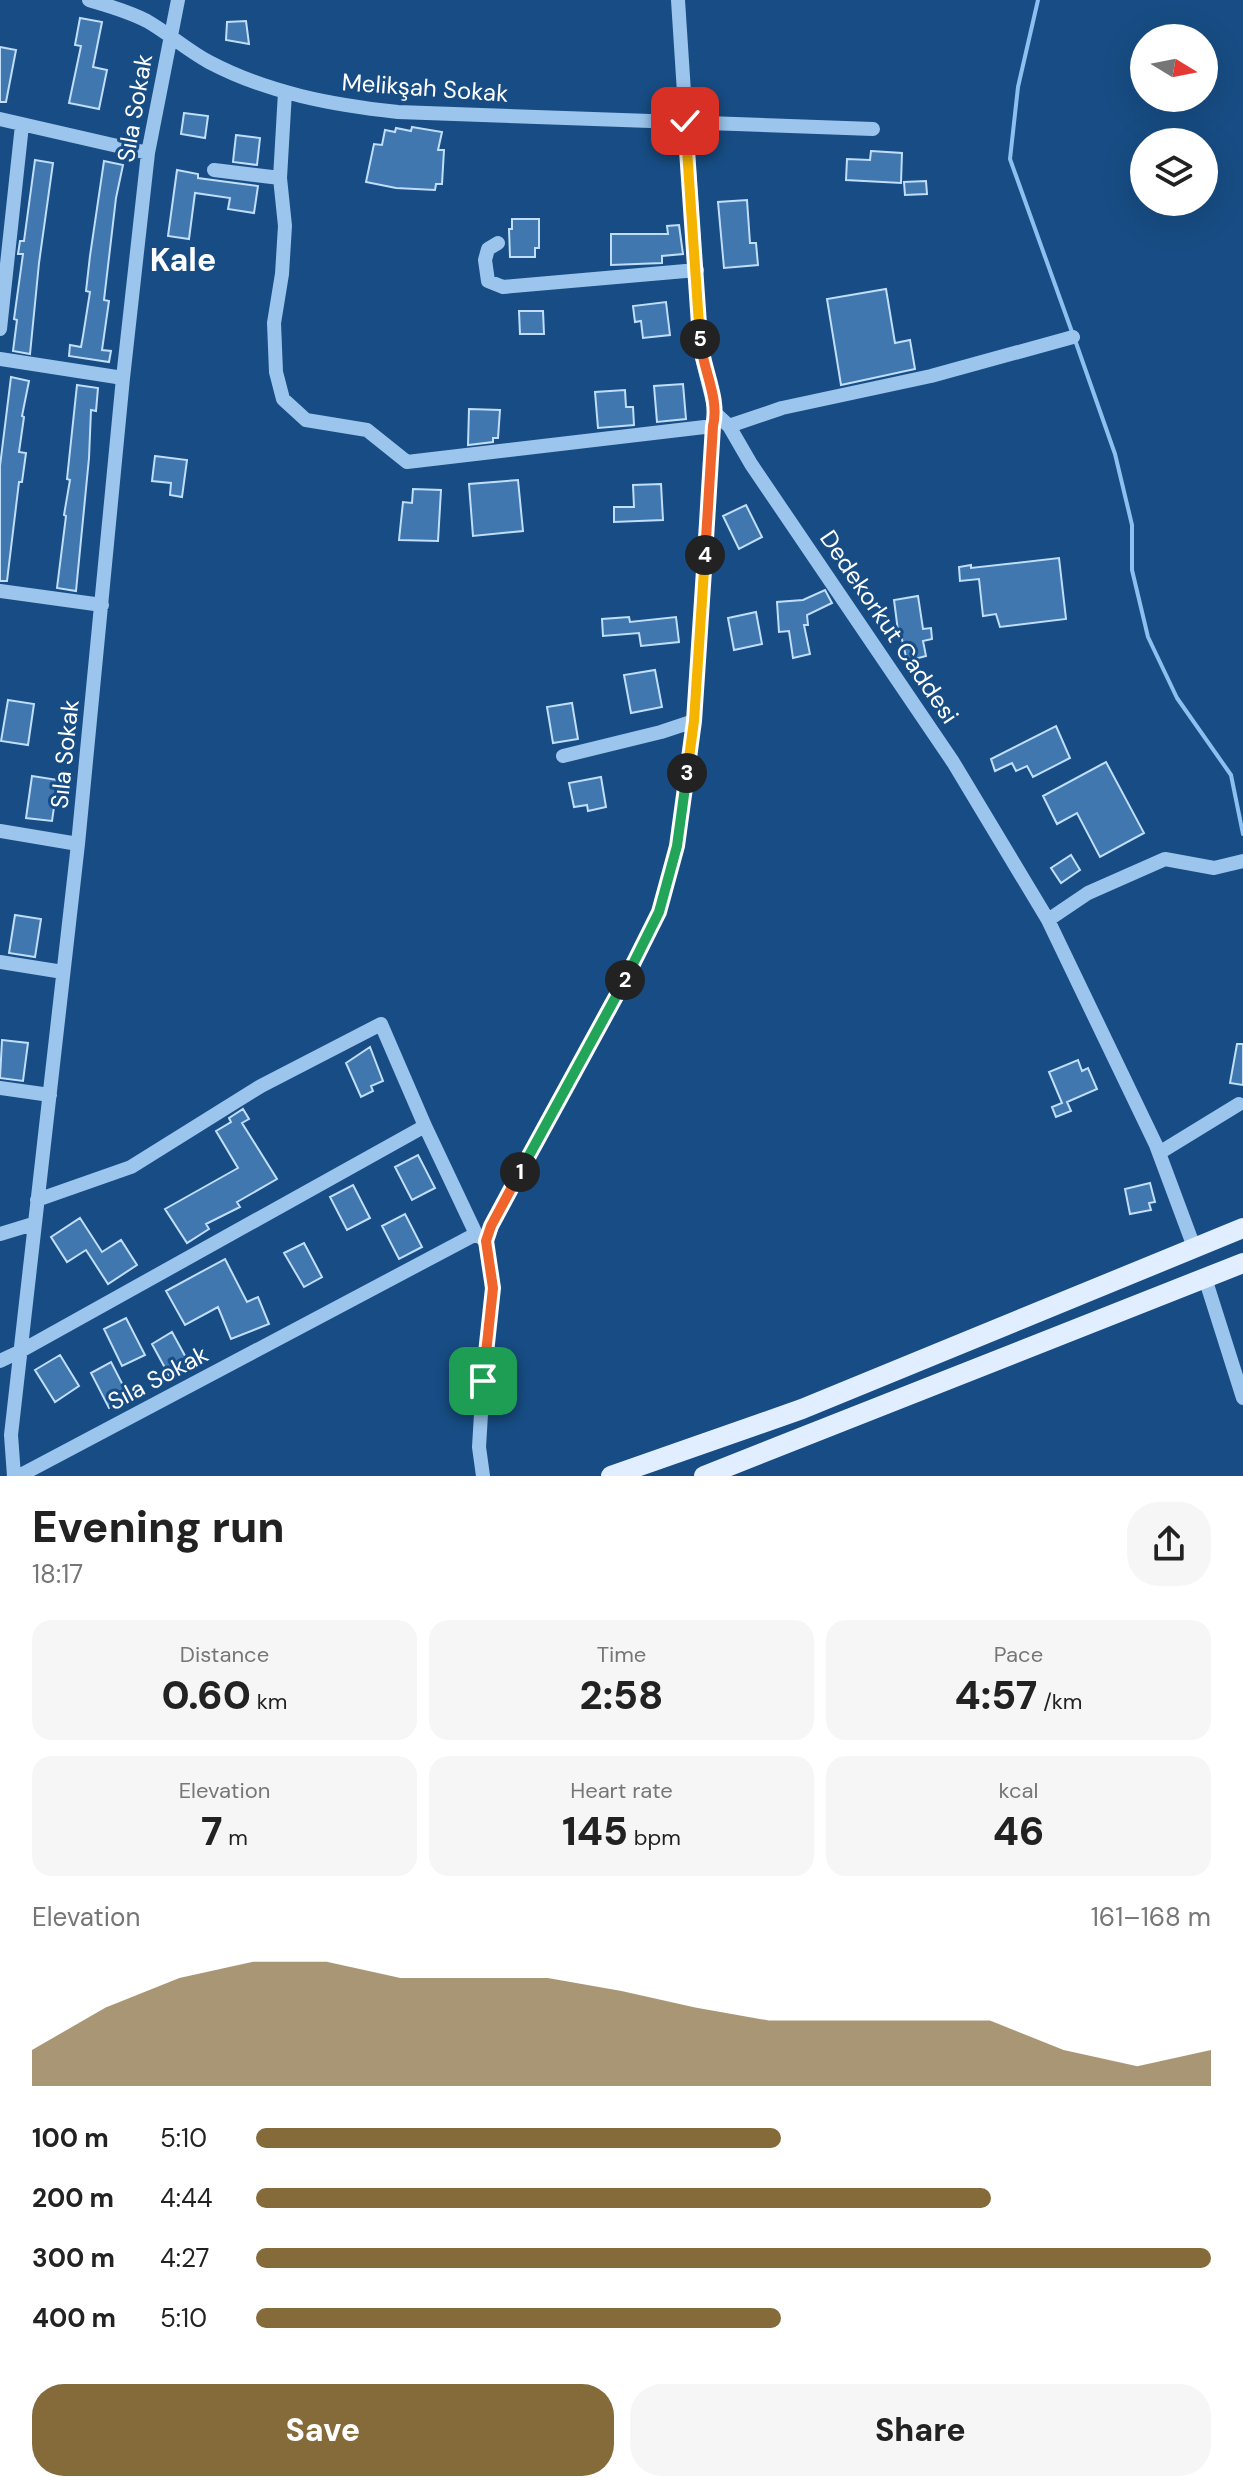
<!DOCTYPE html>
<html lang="en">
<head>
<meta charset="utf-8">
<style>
  body { margin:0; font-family:"DM Sans",sans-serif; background:#f6f6f6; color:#222; height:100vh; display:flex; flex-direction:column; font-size:30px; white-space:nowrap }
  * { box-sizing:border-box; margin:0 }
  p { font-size:26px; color:#767676 }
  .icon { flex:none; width:44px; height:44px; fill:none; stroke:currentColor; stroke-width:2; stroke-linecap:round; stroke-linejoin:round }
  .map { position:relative; height:1476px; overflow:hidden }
  .drawer { display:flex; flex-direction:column; background:#fff; flex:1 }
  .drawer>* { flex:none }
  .needle { width:52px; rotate:100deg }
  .controls { position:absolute; left:1130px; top:24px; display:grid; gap:16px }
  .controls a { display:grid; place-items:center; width:88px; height:88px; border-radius:50%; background:#fff; box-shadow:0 8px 32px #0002; font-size:40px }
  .pin { position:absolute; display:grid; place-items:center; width:68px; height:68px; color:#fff; margin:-34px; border-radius:16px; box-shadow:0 4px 12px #0006 }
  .km { position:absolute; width:40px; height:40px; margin:-20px; border-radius:50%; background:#222; color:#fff; font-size:22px; line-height:40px; text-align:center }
  .round { display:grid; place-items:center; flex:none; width:84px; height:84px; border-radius:32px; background:#f6f6f6 }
  .summary { display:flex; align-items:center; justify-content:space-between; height:136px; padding:0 32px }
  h1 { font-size:44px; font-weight:800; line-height:60px }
  .stats { display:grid; grid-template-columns:repeat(3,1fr); gap:12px; height:136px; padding:8px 32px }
  .stats div { display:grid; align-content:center; border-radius:20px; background:#f6f6f6; text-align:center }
  .stats b { font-size:40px; font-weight:800 }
  .stats small { font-size:22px; font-weight:400 }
  .stats p { font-size:22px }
  .chart { height:224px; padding:16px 32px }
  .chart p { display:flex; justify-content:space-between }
  .chart svg { width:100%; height:144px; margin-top:8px; fill:#856b3a; opacity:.7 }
  .button { display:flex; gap:16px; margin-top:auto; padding:16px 32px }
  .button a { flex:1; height:92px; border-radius:32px; background:#856b3a; color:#fff; font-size:32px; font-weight:800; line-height:92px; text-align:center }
  .button a+a { background:#f6f6f6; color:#222 }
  ul { padding:0 32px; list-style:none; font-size:26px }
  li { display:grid; grid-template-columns:128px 96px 1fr; align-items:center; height:60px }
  li i { height:20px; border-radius:10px; background:#856b3a }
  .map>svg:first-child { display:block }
</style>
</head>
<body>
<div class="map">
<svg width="1243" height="1476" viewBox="0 0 1243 1476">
  <rect width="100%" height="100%" fill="#174d84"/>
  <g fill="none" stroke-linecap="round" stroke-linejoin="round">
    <path stroke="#8dc0f0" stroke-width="4" d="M1038,0L1018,87L1010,159L1072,332
      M1075,340L1115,454L1132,525V570L1148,637L1177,698L1231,775L1243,834"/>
  </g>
  <path fill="#3f77ae" stroke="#c0ddfa" stroke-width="2" d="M80,18L102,22L93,67L107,70L99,109L69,103L81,46L75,45Z
    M246,21L249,44L226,40L227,22Z
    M0,47L16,50L6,102H0Z
    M184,113L208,116L205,138L181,134Z
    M412,127L442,132L438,150H444L442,184H436L435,190L396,188L366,182L374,144L382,145L385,130L395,132L396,128L411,131Z
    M236,135L260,138L257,165L233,162Z
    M871,151L902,153L901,183L846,180L847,159L870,160Z
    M35,160L53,163L39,263L30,354L13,351L17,320L14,319L23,254H18L20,241H24Z
    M104,161L123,165L116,198L104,300L109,301L102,350L111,351L109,362L69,356L70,345L81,347L83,336L90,292L86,291L90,256Z
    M177,170L198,174V178L258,186L254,213L228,209L230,198L195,193L189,239L168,236Z
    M926,181L927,194L905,195L904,182Z
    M747,200L750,243H756L758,265L724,268L718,202Z
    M512,219H539V248H535V257H510L509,229H512Z
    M679,225L683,254L662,256V263L611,265V234H668L667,226Z
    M886,289L895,343L910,340L915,369L841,385L827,299Z
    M666,302L670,335L643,338L641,321L635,322L633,306Z
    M519,311H543L544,334H520Z
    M11,377L29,381L22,416L24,417L19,452L26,453L22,482H19L7,581H0V466Z
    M683,384L686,419L657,422L654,386Z
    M77,385L98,388L96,411L91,410L89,458L76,591L57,588L66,516L64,515L70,480L67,479Z
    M625,390L626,407H633L634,425L598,428L595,392Z
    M469,409L500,410L498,438H493V442L468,445Z
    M155,456L187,460L182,497L170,495L171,483L152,481Z
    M518,480L523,531L473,536L469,484Z
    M661,484L663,520L614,522V507H634L633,485Z
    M413,489L441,490L438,541L399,540L403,502L412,503Z
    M746,505L762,537L739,549L723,516Z
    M1059,558L1066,619L1000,627L996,614L983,616L979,579L960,581L959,567L971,565V568Z
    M825,590L832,603L807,615L808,625H804L810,654L793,658L789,631L779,632L777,602L803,600Z
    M918,596L923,629L931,628L932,639L923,641L926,656L907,661L900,631H898L894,600Z
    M756,612L762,644L734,650L728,618Z
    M629,617L630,622L676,617L679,642L641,646L639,633L603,636L602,619Z
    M655,670L662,707L631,713L624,675Z
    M8,700L34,704L28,745L1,741Z
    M572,703L578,739L553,743L547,707Z
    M1056,726L1070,758L1033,777L1027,766L1016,771L1012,763L995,771L991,759Z
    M1106,762L1144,833L1100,857L1077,813L1057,824L1043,796Z
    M32,776L58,780L52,821L26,818Z
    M601,777L606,807L588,811L587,805L574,807L569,783Z
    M1071,855L1080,870L1061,883L1051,868Z
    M15,915L41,919L35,957L9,953Z
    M2,1040L28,1043L23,1081L0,1078Z
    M1237,1044H1243V1085L1230,1083Z
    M370,1047L383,1081L371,1086L373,1091L361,1097L346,1063Z
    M1078,1060L1082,1071L1088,1068L1097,1089L1067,1102L1071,1111L1056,1117L1052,1107L1062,1103L1049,1072Z
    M243,1109L249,1119L242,1123L277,1179L237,1202L240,1207L206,1224L209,1229L187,1243L165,1209L238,1168L216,1131L231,1122L229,1118Z
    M418,1155L435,1188L412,1200L395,1167Z
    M1150,1183L1155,1202L1149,1203L1151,1210L1130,1214L1125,1189Z
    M353,1185L370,1218L347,1230L330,1197Z
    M405,1214L422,1247L399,1259L382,1226Z
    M80,1218L102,1252L121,1240L137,1265L108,1284L86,1250L67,1262L51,1237Z
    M304,1243L322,1277L304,1287L284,1253Z
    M225,1259L247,1302L258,1297L269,1324L231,1339L218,1307L185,1325L166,1291Z
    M126,1318L145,1355L122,1366L104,1329Z
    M172,1332L190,1365L170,1377L152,1344Z
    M60,1355L79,1386L55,1402L35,1370Z
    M111,1362L129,1397L109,1408L91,1373Z"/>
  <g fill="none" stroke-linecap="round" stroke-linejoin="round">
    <path stroke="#9bc5ed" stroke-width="14" d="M89,0C109,6 128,11 147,21C168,33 187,50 209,62C268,93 332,105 398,112L873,129
      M678,0L701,354L716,414L729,426L751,464L953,762L1048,920L1156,1145L1194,1247
      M285,92L280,178L285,226L282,274L274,323L276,372L283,399L306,420L367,430L407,462L713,426
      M0,119L148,153
      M214,170L280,178
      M498,243L488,249L485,260L488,281L503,287L697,270
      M0,329L22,125
      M0,359L123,378
      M729,426L782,408L931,376L1073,337
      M0,591L102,605
      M563,756L661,732L694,721
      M0,831L78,844
      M1048,920L1088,893L1165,859L1214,868L1243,861
      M0,962L63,972
      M0,1088L50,1095
      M1159,1153L1239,1104
      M37,1200L131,1167L261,1086L381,1024L425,1126
      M0,1234L33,1224
      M1205,1278L1243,1398
      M0,1361L19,1352L425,1126L476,1234
      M14,1476L11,1435L78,844L123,378L148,153L178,0
      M19,1476L476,1234L483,1239
      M483,1476L479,1447L483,1381L493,1288L486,1241L491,1226L625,979L659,912L677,846L694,721L713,426L716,414"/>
    <path stroke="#e1eeff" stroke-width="20" d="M611,1476L802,1409L1243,1228
      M704,1476L1243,1263"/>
  </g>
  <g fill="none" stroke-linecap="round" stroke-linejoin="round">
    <g stroke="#fff" stroke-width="16">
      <path id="split-1" d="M483,1381L493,1288L486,1241L491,1226L520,1172"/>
    </g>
    <g stroke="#fff" stroke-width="16">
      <path id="split-2" d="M520,1172L625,980"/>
    </g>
    <g stroke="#fff" stroke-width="16">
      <path id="split-3" d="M625,980L659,912L677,846L687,773"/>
    </g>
    <g stroke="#fff" stroke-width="16">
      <path id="split-4" d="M687,773L694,721L705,555"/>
    </g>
    <g stroke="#fff" stroke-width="16">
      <path id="split-5" d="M700,339C702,368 720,398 713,426L705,555"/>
    </g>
    <g stroke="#fff" stroke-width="16">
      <path id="split-6" d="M685,121L700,339"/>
    </g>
    <use href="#split-1" stroke="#f0652b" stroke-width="10"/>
    <use href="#split-2" stroke="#22a559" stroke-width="10"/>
    <use href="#split-3" stroke="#22a559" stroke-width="10"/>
    <use href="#split-4" stroke="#f5b400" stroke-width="10"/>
    <use href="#split-5" stroke="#f0652b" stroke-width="10"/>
    <use href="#split-6" stroke="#f5b400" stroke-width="10"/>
  </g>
  <g text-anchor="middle" stroke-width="6" stroke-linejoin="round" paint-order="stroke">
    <g font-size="24" fill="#fff" stroke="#174d84">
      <text transform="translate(425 88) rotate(4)" y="8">Melikşah Sokak</text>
      <text transform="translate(135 108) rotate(-80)" y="8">Sıla Sokak</text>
      <text transform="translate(889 627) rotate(56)" y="8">Dedekorkut Caddesi</text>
      <text transform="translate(65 754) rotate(-84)" y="8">Sıla Sokak</text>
      <text transform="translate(158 1378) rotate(-28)" y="8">Sıla Sokak</text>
    </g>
    <g font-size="32" font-weight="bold" fill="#fff" stroke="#174d84">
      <text x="183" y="271">Kale</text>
    </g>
  </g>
</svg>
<div class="controls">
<a><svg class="needle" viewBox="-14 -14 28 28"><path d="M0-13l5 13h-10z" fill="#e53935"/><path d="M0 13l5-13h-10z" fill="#767676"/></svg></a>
<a><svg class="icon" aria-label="layers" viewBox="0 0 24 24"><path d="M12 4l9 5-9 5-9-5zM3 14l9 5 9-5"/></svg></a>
</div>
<div class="pin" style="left:483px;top:1381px;background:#1e9e55"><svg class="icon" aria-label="arrive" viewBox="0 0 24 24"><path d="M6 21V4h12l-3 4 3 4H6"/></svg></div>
<div class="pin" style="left:685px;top:121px;background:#d93025"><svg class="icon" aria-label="check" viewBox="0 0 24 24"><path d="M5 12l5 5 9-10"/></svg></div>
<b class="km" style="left:520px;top:1172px">1</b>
<b class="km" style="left:625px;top:980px">2</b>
<b class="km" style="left:687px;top:773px">3</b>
<b class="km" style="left:705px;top:555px">4</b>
<b class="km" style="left:700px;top:339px">5</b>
</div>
<section class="drawer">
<div class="summary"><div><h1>Evening run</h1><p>18:17</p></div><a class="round"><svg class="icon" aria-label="share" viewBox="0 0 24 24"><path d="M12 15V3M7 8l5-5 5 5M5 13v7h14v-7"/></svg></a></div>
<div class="stats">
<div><p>Distance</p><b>0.60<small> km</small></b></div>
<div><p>Time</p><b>2:58</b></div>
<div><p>Pace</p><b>4:57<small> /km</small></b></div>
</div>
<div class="stats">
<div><p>Elevation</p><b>7<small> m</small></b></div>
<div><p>Heart rate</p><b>145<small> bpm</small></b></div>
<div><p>kcal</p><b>46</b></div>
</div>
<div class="chart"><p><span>Elevation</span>161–168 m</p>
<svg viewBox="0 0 160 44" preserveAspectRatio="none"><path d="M0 44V33L10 20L20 11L30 6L40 6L50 11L60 11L70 11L80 15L90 20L100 24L110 24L120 24L130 24L140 33L150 38L160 33V44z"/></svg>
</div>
<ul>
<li><b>100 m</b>5:10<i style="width:55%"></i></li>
<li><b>200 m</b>4:44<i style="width:77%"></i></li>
<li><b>300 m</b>4:27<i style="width:100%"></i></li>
<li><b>400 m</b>5:10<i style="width:55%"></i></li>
</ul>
<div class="button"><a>Save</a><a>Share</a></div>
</section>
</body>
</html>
